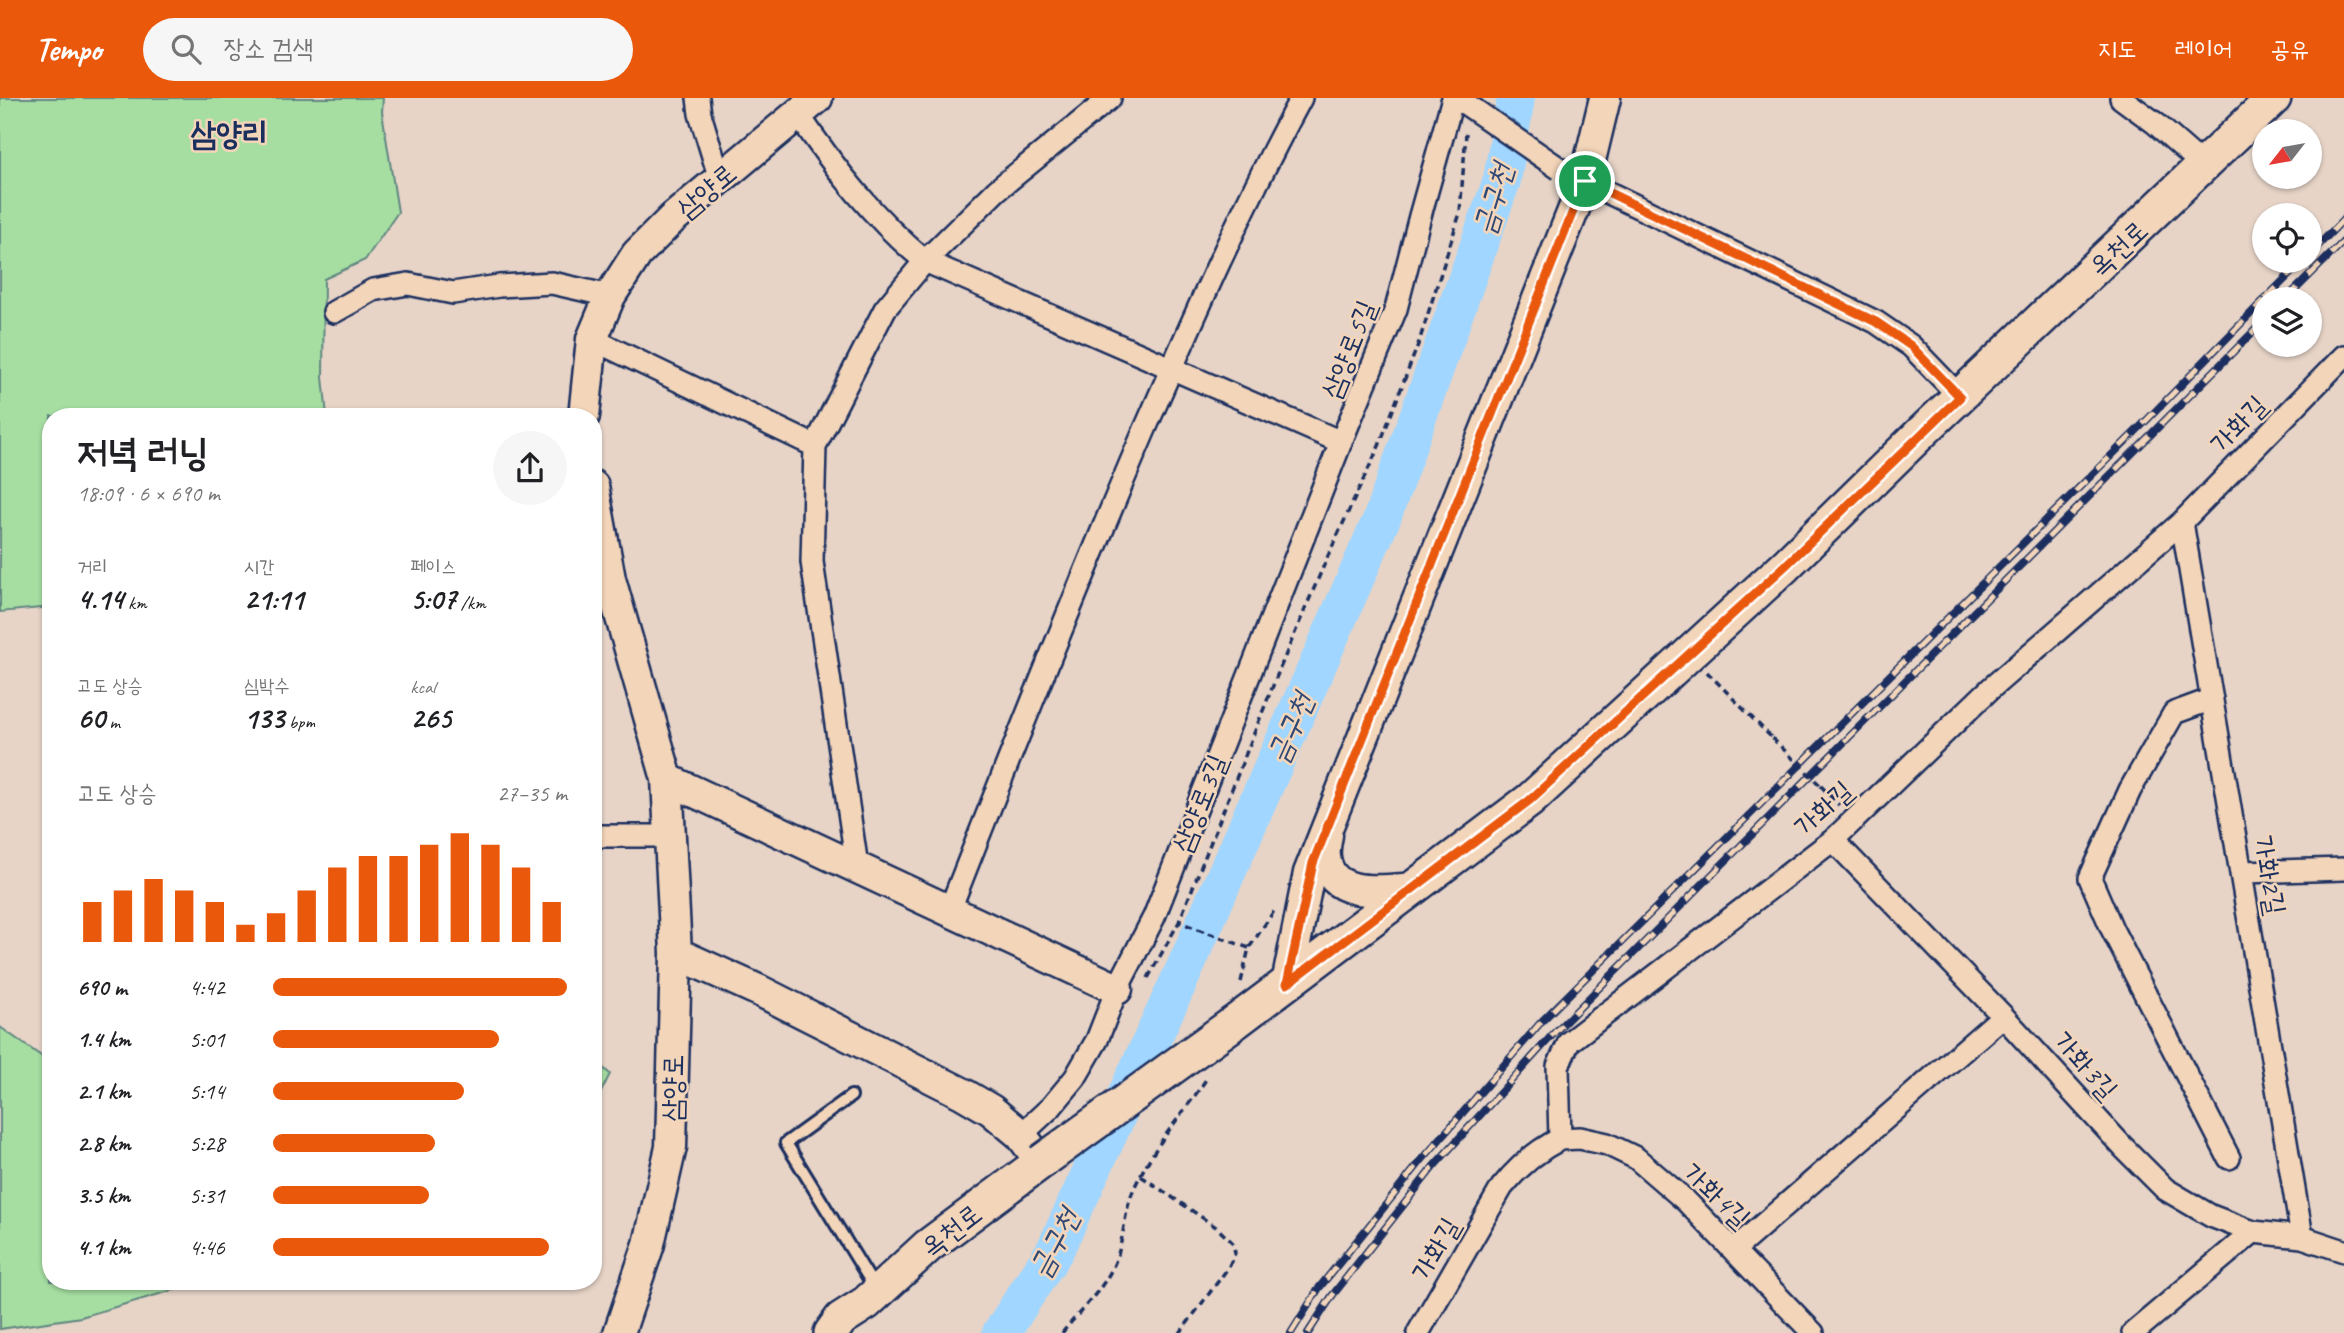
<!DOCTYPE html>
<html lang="ko">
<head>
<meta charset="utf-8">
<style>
  body { margin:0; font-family:Caveat,"Poor Story",sans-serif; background:#f6f6f6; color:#202124; height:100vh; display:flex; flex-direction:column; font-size:26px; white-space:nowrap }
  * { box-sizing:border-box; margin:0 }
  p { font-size:23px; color:#757577 }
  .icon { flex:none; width:38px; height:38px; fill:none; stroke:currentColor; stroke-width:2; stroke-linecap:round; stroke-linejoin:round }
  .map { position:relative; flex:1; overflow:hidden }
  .details { position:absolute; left:42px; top:310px; width:560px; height:882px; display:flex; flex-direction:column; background:#fff; border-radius:28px; box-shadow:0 2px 5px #0004 }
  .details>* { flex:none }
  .needle { width:46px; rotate:239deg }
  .controls { position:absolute; left:2252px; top:21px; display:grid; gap:14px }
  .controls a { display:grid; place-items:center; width:70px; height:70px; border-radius:50%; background:#fff; box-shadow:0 2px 5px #0004; font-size:35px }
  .pin { position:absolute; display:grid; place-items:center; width:60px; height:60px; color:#fff; margin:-30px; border:4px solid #fff; border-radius:50%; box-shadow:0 2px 7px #0007 }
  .round { display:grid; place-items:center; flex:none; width:74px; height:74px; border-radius:37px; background:#f6f6f6 }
  .head { display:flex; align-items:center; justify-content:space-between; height:119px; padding:0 35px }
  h1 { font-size:38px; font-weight:800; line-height:52px }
  .metrics { display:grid; grid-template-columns:repeat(3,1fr); gap:10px; height:119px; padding:7px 35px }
  .metrics div { display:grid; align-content:center }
  .metrics b { font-size:30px; font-weight:800 }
  .metrics small { font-size:19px; font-weight:400 }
  .metrics p { font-size:19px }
  .chart { height:196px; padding:14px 35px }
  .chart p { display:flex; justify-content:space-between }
  .chart svg { width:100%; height:126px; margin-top:7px; stroke:#ea580c; stroke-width:6 }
  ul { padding:0 35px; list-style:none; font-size:23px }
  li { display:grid; grid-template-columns:112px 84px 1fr; align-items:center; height:52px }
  li i { height:18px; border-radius:9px; background:#ea580c }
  header { display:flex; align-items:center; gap:42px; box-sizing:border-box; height:98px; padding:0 35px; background:#ea580c; color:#fff }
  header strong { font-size:33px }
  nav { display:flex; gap:38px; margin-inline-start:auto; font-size:24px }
  .search { width:490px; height:63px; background:#f6f6f6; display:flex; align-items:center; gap:18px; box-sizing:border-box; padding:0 24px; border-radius:38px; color:#757577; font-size:26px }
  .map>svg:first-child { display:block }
</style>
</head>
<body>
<header>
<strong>Tempo</strong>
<div class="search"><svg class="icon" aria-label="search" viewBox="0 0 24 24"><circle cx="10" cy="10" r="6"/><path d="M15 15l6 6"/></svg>장소 검색</div>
<nav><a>지도</a><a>레이어</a><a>공유</a></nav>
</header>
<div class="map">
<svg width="2344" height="1235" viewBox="0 0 2344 1235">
  <rect width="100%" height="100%" fill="#e7d4c7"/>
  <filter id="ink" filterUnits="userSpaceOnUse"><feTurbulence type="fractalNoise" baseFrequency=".0143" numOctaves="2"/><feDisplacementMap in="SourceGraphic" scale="14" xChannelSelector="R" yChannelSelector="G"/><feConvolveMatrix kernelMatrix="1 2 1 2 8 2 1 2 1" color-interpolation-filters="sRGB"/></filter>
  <g filter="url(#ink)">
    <path fill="#a6dea2" stroke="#608680" stroke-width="2" d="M0,0H383L382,14L398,114L365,162L324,181L323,279L327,318H51V509L0,514Z
      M0,929L51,965V1183H204L81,1219L0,1231Z
      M593,961L610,976L593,1010Z"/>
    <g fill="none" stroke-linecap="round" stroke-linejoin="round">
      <path stroke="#a0d6ff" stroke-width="38" d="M1001,1235L1055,1152L1185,870L1382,420L1502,82L1516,0"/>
      <g stroke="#1b2f5e" stroke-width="16">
        <path id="lane" d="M851,998L786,1045L876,1192"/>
      </g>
      <g stroke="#1b2f5e" stroke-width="26">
        <path id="street" d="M698,0L700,16L720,81
          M2121,0L2155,25L2204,68
          M798,16C835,71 874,121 925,163L1341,344
          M1574,78L1876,224L1911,248L1960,299
          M334,214L373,192L408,186L453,195L499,188L552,185L610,198
          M592,241L815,348
          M2182,424L2302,1139
          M2212,601L2174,615L2130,692L2090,780L2112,831L2229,1060
          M593,738H670
          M1833,742L2003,918L2123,1049L2165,1091L2211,1118L2253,1134L2302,1139L2344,1153
          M857,768L812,464L815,348L885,211L925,163L997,92L1110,0
          M2241,774L2344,771
          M950,811C1013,650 1077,490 1145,331C1194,219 1243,107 1301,0
          M1021,1037L1051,1009L1075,980L1097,942L1117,891L1154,819L1341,344L1396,211L1420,118L1453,0
          M1560,1041L1580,1040L1607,1046L1636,1060L1686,1103L1813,1235
          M1735,1151L2003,918
          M1418,1235L1502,1089C1519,1068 1536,1053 1560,1041L1558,968L1569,944L1833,742L1990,591L2182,424L2344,258
          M2133,1235L2253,1134"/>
      </g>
      <g stroke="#1b2f5e" stroke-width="35">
        <path id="secondary" d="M584,318L592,241L610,198L637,156L672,121L817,0
          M593,388L610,481L667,681L676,855L671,1049L649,1146L619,1235
          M667,681L1117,891
          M1327,737C1326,743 1324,752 1325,759C1330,802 1384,792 1414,790
          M676,855L760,893L962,995L991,1012L1021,1037L1041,1064
          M1287,886L1309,775L1585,83L1605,0"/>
      </g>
      <g stroke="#1b2f5e" stroke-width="38">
        <path id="primary" d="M1234,925L1530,702L1785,468L1921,335L2274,0
          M831,1235L841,1221L866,1205L928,1148L1041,1064"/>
      </g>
      <path stroke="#1b2f5e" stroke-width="3.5" stroke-dasharray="7 5" stroke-linecap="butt" d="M1707,574L1772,640
        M1821,688L1839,707
        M1249,850L1179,824L1280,570L1327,460L1379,348L1419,244L1460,115L1466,35
        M1148,880L1179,824
        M1241,884L1249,850L1276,810
        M1141,1078L1216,1129L1233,1145L1235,1155L1228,1170L1180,1235
        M1062,1235C1082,1210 1108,1188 1118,1156C1124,1136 1125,1112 1133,1093C1151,1050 1182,1018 1207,980"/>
      <use href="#lane" stroke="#f3d5b9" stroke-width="10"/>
      <use href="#street" stroke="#f3d5b9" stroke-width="21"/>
      <use href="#secondary" stroke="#f3d5b9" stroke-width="30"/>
      <use href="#primary" stroke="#f3d5b9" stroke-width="33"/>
      <g stroke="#1b2f5e" stroke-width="8">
        <path id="rail" d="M2310,156L2344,121
          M2265,201L2303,163
          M2286,201L2344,143
          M1291,1235L1319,1190L1421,1063L1542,923L2143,326L2264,202
          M1308,1235L1332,1198L1434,1068L1556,933L2264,223"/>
      </g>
      <use href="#rail" stroke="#f3d5b9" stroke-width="5" stroke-dasharray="16" stroke-linecap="butt"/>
      <g stroke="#1b2f5e" stroke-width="26" stroke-linecap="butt">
        <path id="street-bridge" d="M1466,6L1560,71"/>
      </g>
      <g stroke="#1b2f5e" stroke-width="38" stroke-linecap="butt">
        <path id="primary-bridge" d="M1041,1064L1234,925"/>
      </g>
      <path stroke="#1b2f5e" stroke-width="3.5" stroke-dasharray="7 5" stroke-linecap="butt" d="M1772,640L1821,688"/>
      <use href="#street-bridge" stroke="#f3d5b9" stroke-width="21"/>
      <use href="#primary-bridge" stroke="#f3d5b9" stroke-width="33"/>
    </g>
  </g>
  <g fill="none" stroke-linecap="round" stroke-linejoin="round" filter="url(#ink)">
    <g stroke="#fff" stroke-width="14">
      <path id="route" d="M1585,83L1876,224L1911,248L1960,299L1785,468L1530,702L1287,886L1313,765Z"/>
    </g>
    <use href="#route" stroke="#ea580c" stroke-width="9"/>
  </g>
  <g text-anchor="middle" stroke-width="5" stroke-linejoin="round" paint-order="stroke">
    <g font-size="28" fill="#1b2f5e" stroke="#f3d5b9">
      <text transform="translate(706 92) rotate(-40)" y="10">삼양로</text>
      <text transform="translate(2118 150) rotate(-43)" y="10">옥천로</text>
      <text transform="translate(1348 251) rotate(-68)" y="10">삼양로5길</text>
      <text transform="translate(2238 326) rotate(-46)" y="10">가화길</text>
      <text transform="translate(1199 705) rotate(-68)" y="10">삼양로3길</text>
      <text transform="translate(1823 710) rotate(-42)" y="10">가화길</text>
      <text transform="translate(2270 777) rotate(80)" y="10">가화2길</text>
      <text transform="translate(2086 967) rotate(48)" y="10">가화3길</text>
      <text transform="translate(672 990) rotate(-89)" y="10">삼양로</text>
      <text transform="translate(1717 1097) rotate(43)" y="10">가화4길</text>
      <text transform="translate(951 1132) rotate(-38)" y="10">옥천로</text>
      <text transform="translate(1435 1151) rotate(-60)" y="10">가화길</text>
    </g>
    <g font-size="30" font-style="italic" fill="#2f4876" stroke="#f3d5b9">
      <text transform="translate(1493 101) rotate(-73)" y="10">금구천</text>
      <text transform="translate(1290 630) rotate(-66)" y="10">금구천</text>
      <text transform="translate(1054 1145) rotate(-62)" y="10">금구천</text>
    </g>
    <g font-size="32" font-weight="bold" fill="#1b2f5e" stroke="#f3d5b9">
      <text x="229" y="46">삼양리</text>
    </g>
  </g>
</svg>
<div class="controls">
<a><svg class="needle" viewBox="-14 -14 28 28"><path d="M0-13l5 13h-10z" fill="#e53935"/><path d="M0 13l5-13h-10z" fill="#757577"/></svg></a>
<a><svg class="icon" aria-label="locate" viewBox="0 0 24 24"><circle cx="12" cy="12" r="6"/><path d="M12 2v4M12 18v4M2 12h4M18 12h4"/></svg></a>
<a><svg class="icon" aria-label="layers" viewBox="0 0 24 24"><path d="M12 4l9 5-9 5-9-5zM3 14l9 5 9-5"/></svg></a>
</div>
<div class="pin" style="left:1585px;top:83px;background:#1e9e55"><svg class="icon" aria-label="arrive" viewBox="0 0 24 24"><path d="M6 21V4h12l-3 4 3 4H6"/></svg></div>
<section class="details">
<div class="head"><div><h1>저녁 러닝</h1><p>18:09 · 6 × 690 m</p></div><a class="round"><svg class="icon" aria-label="share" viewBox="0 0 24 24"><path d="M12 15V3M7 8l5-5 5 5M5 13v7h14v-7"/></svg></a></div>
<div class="metrics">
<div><p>거리</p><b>4.14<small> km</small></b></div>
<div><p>시간</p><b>21:11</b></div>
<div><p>페이스</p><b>5:07<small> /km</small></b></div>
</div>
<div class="metrics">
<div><p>고도 상승</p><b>60<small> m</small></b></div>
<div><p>심박수</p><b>133<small> bpm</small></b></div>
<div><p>kcal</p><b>265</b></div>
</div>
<div class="chart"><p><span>고도 상승</span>27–35 m</p>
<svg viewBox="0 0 160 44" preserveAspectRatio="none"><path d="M5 44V30M15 44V26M25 44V22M35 44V26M45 44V30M55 44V38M65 44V34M75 44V26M85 44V18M95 44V14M105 44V14M115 44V10M125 44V6M135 44V10M145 44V18M155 44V30"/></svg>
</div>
<ul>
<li><b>690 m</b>4:42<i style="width:100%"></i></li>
<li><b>1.4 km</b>5:01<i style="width:77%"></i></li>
<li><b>2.1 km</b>5:14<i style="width:65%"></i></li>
<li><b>2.8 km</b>5:28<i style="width:55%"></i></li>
<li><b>3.5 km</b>5:31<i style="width:53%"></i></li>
<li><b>4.1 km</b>4:46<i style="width:94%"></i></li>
</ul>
</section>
</div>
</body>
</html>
